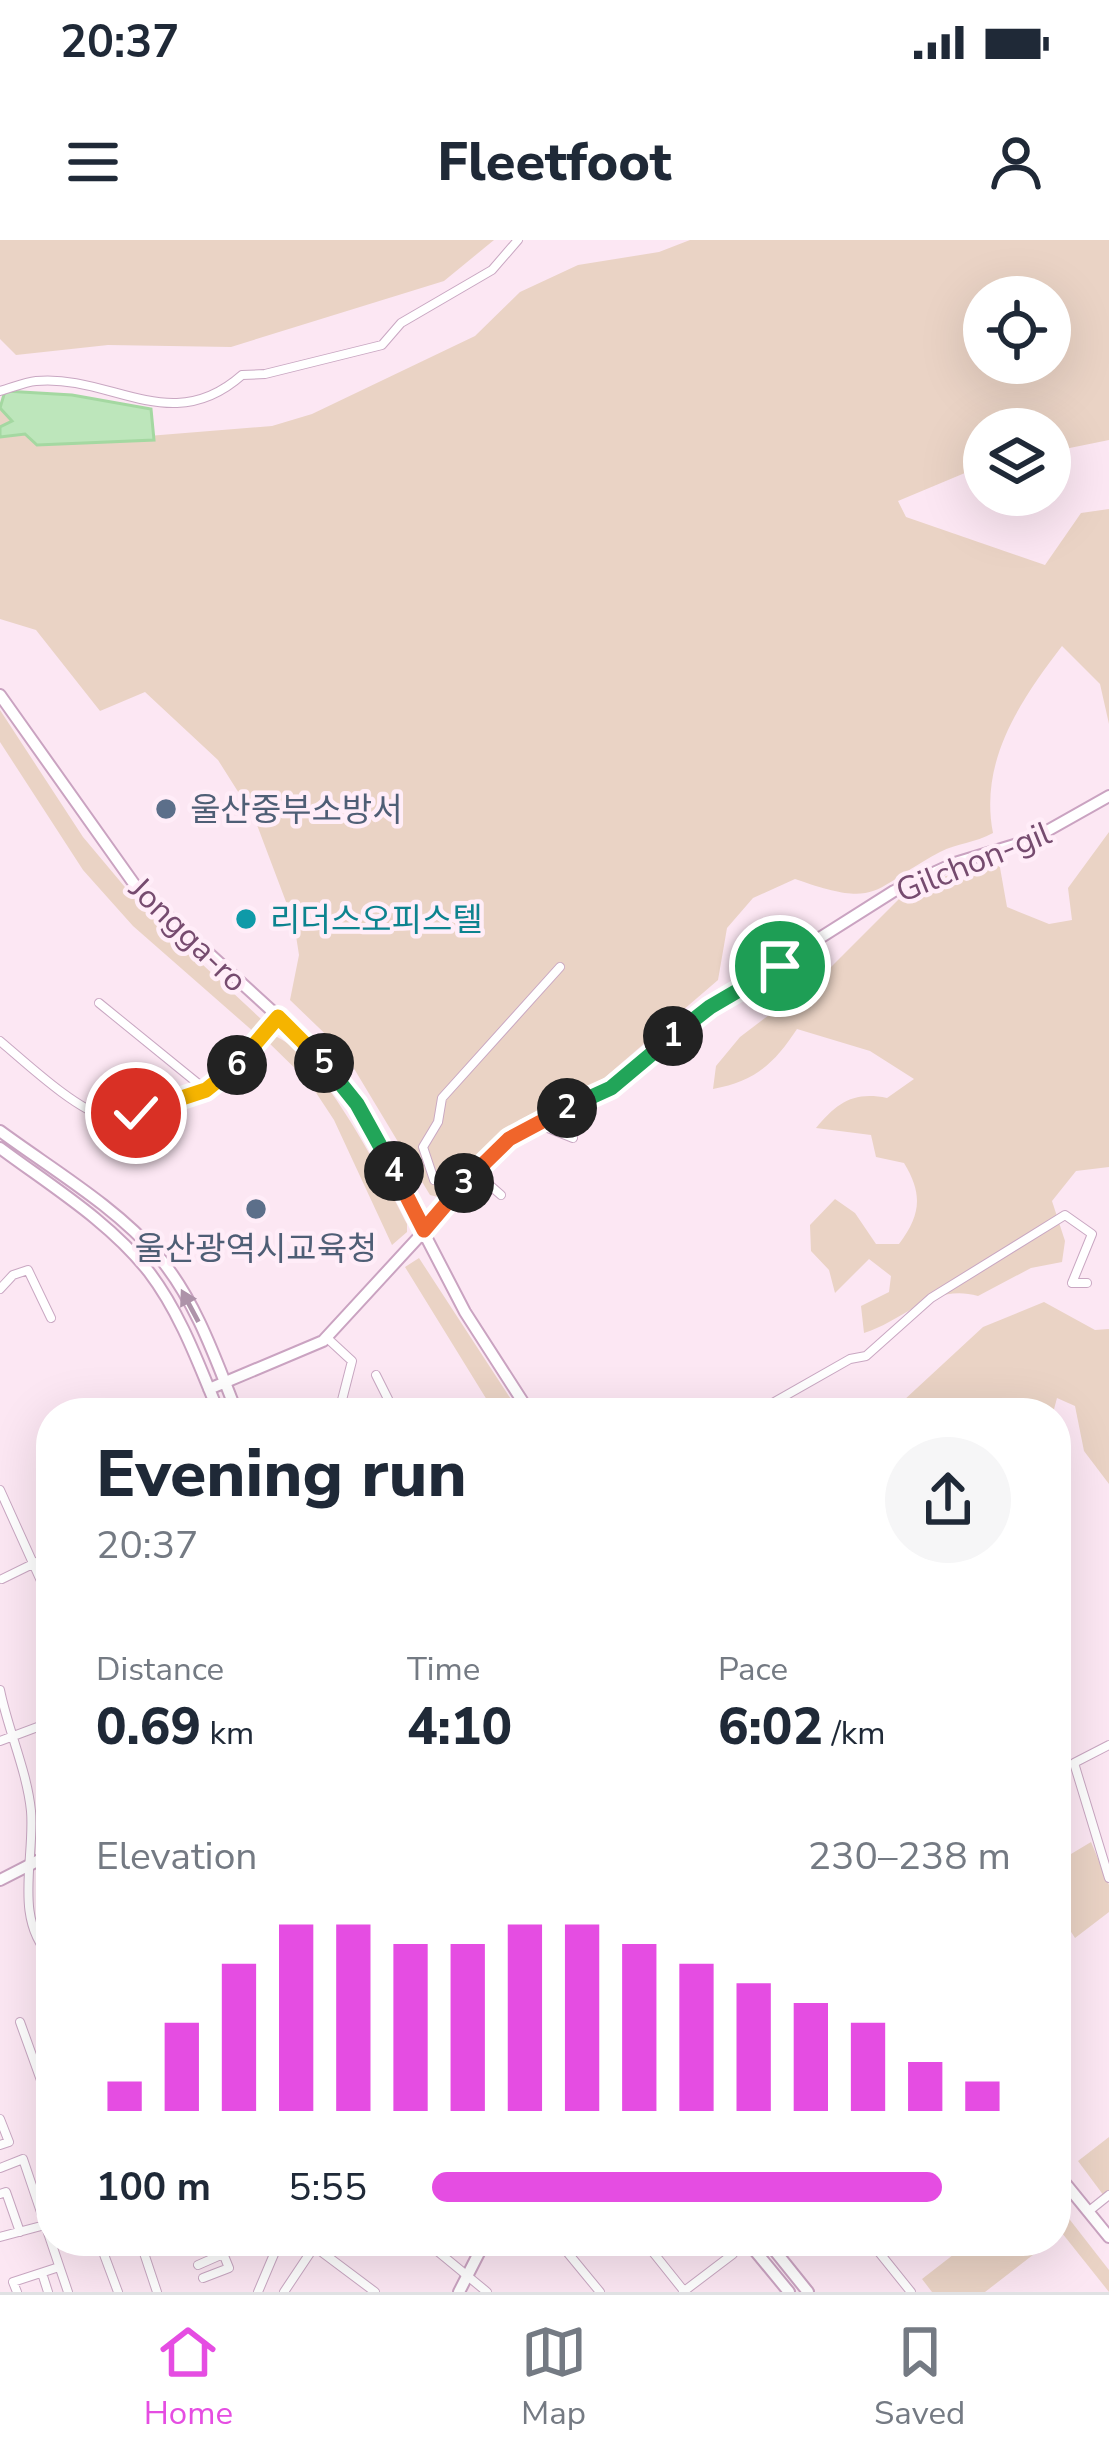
<!DOCTYPE html>
<html lang="en">
<head>
<meta charset="utf-8">
<style>
  body { margin:0; font-family:"Nunito Sans","Noto Sans KR",sans-serif; background:#f6f6f7; color:#1f2937; height:100vh; display:flex; flex-direction:column; font-size:45px; white-space:nowrap }
  * { box-sizing:border-box; margin:0 }
  p { font-size:39px; color:#747a83 }
  .icon { flex:none; width:66px; height:66px; fill:none; stroke:currentColor; stroke-width:2; stroke-linecap:round; stroke-linejoin:round }
  .map { position:relative; flex:1; overflow:hidden }
  .side { position:absolute; left:36px; top:1158px; width:1035px; height:858px; display:flex; flex-direction:column; background:#fff; border-radius:48px; box-shadow:0 12px 48px #0002 }
  .side>* { flex:none }
  .fabs { position:absolute; left:963px; top:36px; display:grid; gap:24px }
  .fabs a { display:grid; place-items:center; width:108px; height:108px; border-radius:50%; background:#fff; box-shadow:0 12px 48px #0002; font-size:60px }
  .pin { position:absolute; display:grid; place-items:center; width:102px; height:102px; color:#fff; margin:-51px; border:6px solid #fff; border-radius:50%; box-shadow:0 3px 12px #0007 }
  .km { position:absolute; width:60px; height:60px; margin:-30px; border-radius:50%; background:#222; color:#fff; font-size:33px; line-height:60px; text-align:center }
  .round { display:grid; place-items:center; flex:none; width:126px; height:126px; border-radius:63px; background:#f6f6f7 }
  .head { display:flex; align-items:center; justify-content:space-between; height:204px; padding:0 60px }
  h1 { font-size:66px; font-weight:800; line-height:90px }
  .figures { display:grid; grid-template-columns:repeat(3,1fr); gap:18px; height:204px; padding:12px 60px }
  .figures div { display:grid; align-content:center }
  .figures b { font-size:51px; font-weight:800 }
  .figures small { font-size:33px; font-weight:400 }
  .figures p { font-size:33px }
  .chart { height:336px; padding:24px 60px }
  .chart p { display:flex; justify-content:space-between }
  .chart svg { width:100%; height:216px; margin-top:12px; stroke:#e54de2; stroke-width:6 }
  ul { padding:0 60px; list-style:none; font-size:39px }
  li { display:grid; grid-template-columns:192px 144px 1fr; align-items:center; height:90px }
  li i { height:30px; border-radius:15px; background:#e54de2 }
  .status { display:flex; justify-content:space-between; align-items:center; height:84px; padding:0 60px; background:#fff; direction:ltr }
  .status svg { height:33px; fill:currentColor }
  header { display:flex; justify-content:space-between; align-items:center; height:156px; padding:0 60px; background:#fff; font-size:54px; font-weight:800 }
  .menu { display:flex; justify-content:space-around; align-items:center; height:168px; border-top:3px solid #e0e1e3; background:#fff; font-size:33px; color:#747a83 }
  .menu a { display:grid; justify-items:center; gap:6px }
  .menu .selected { color:#e54de2 }
  .map>svg:first-child { display:block }
</style>
</head>
<body>
<div class="status"><b>20:37</b><svg viewBox="0 0 49 12"><path d="M0 12V9h3v3zM5 12V6h3v6zM10 12V3h3v9zM15 12V0h3v12zM26 1h20v11H26zM47 4h2v5h-2z"/></svg></div>
<header><svg class="icon" aria-label="menu" viewBox="0 0 24 24"><path d="M4 6h16M4 12h16M4 18h16"/></svg>Fleetfoot<svg class="icon" aria-label="person" viewBox="0 0 24 24"><circle cx="12" cy="8" r="4"/><path d="M4 21q1-7 8-7t8 7"/></svg></header>
<div class="map">
<svg width="1109" height="2052" viewBox="0 0 1109 2052">
  <rect width="100%" height="100%" fill="#fce7f3"/>
  <path fill="#ead3c5" fill-rule="evenodd" d="M0,0H494L444,41L231,107L108,105L16,115L0,99Z
    M690,0H1109V200L1050,212V189H984V225L898,261L906,277L1045,325L1081,273L1109,269V484L1100,444L1062,406C1020,461 979,521 993,593C975,603 957,603 940,612C869,650 881,669 795,639L753,658L727,688L718,740L603,839L519,880L438,957L430,955L344,812L290,760L299,715L294,683L254,577L218,520L145,452L100,471L36,390L0,379V168L37,205L272,186L312,174L475,96L520,52L578,25L659,12ZM984,57H1050V123H984Z
    M0,470L83,597L145,671L261,779L255,793L133,686L83,630L0,502Z
    M1109,592V927L1076,931L1052,961L1065,1001L1062,1022L1031,1028L978,1056C932,1043 906,1080 864,1093L861,1066L889,1052L891,1036L869,1019L835,1053L829,1030L811,1011L810,985L835,959L855,973L876,1004H899C921,975 923,954 904,923L876,917L871,895L816,888C837,863 853,851 887,858L914,839L870,811L797,789C774,824 755,841 713,849L716,826L740,797L827,731L900,658L928,641L999,622L1007,667L1049,684L1072,680L1068,648Z
    M269,795C313,799 387,944 407,984V992L392,1005L334,880L309,842L265,799Z
    M419,1018L520,1173H495L405,1027Z
    M1044,1062L1095,1090L1109,1089V1244L1084,1211L1075,1166L1057,1158L1053,1173H890L983,1087Z
    M1091,1602L1109,1645V1672L1075,1698L1056,1669V1623Z
    M1109,1897V1952L1104,1956L1078,1921Z
    M1056,1962L1109,2030V2052L1062,1993L1056,1997Z
    M971,2001H1051L985,2052H932L922,2039Z"/>
  <path fill="#bde6bb" stroke="#a4d8a1" stroke-width="3" d="M5,151L72,155L151,169L154,200L37,205L25,194L0,197V187L12,181L0,168Z"/>
  <g fill="none" stroke-linecap="round" stroke-linejoin="round">
    <g stroke="#c9a7c2" stroke-width="10">
      <path id="street" d="M0,151C11,148 25,142 36,141C111,134 171,198 242,135L265,134L382,105L401,83L492,30L518,0
        M99,763L206,850
        M0,801C24,821 77,871 107,877C121,879 140,872 153,869C211,854 240,821 278,777
        M538,884L573,898
        M501,955L461,920L434,940L423,907L438,882L442,858L560,727
        M0,1049L13,1035L28,1030L51,1078
        M326,1097L352,1121L342,1160L349,1173
        M376,1135L395,1173
        M755,1173L850,1119L866,1116L931,1058L1065,975L1092,994L1072,1043H1087
        M0,1250L51,1363
        M2,1339L51,1315
        M0,1450C8,1490 27,1531 31,1571C35,1619 13,1679 51,1717
        M0,1501L51,1482
        M1109,1505L1074,1523L1109,1638
        M20,1782L51,1868
        M0,1879L9,1902L0,1905
        M0,1928L23,1919L68,2052
        M0,1954L6,1952L20,1992
        M1089,1971L1109,1955
        M0,1997L45,1985
        M99,2001L118,2052
        M140,2001L157,2052
        M307,2001L375,2052
        M425,2001L487,2052
        M558,2001L600,2052
        M644,2001L684,2051
        M870,2001L911,2052
        M189,2007L206,2001
        M198,2025L223,2014
        M42,2033L48,2052
        M203,2038L229,2028L218,2001
        M17,2052L13,2042L59,2027
        M258,2052L277,2007L273,2001
        M284,2052L318,2001
        M683,2052L733,2014L728,2001"/>
    </g>
    <g stroke="#caa3c1" stroke-width="14">
      <path id="secondary" d="M0,455L137,648L293,790L357,864L465,1072L530,1173
        M0,891C53,930 115,966 159,1017C196,1061 216,1120 237,1173
        M0,908C51,946 110,982 149,1032C181,1074 199,1125 219,1173
        M209,1149L323,1101L509,899L611,847L709,768L894,651L955,623L1031,600L1109,556
        M0,1640L51,1614
        M1056,1932L1109,1997
        M747,2001L789,2052
        M767,2001L808,2052
        M459,2052L485,2001"/>
    </g>
    <use href="#street" stroke="#fff" stroke-width="8"/>
    <use href="#secondary" stroke="#fff" stroke-width="10"/>
  </g>
  <defs><path id="oneway-solid" d="M-6-.8H1V-3.2L6.5 0L1 3.2V.8H-6Z" transform="scale(3)"/></defs>
  <use fill="#ad93a9" href="#oneway-solid" transform="translate(190 1066) rotate(-118)"/>
  <g fill="none" stroke-linecap="round" stroke-linejoin="round">
    <g stroke="#fff" stroke-width="24">
      <path id="split-1" d="M673,796L710,767L780,726"/>
    </g>
    <g stroke="#fff" stroke-width="24">
      <path id="split-2" d="M567,868L611,848L673,796"/>
    </g>
    <g stroke="#fff" stroke-width="24">
      <path id="split-3" d="M464,943L509,899L567,868"/>
    </g>
    <g stroke="#fff" stroke-width="24">
      <path id="split-4" d="M394,931L424,990L464,943"/>
    </g>
    <g stroke="#fff" stroke-width="24">
      <path id="split-5" d="M324,823L357,864L394,931"/>
    </g>
    <g stroke="#fff" stroke-width="24">
      <path id="split-6" d="M237,825L278,777L324,823"/>
    </g>
    <g stroke="#fff" stroke-width="24">
      <path id="split-7" d="M136,873L206,850L237,825"/>
    </g>
    <use href="#split-1" stroke="#22a559" stroke-width="15"/>
    <use href="#split-2" stroke="#22a559" stroke-width="15"/>
    <use href="#split-3" stroke="#f0652b" stroke-width="15"/>
    <use href="#split-4" stroke="#f0652b" stroke-width="15"/>
    <use href="#split-5" stroke="#22a559" stroke-width="15"/>
    <use href="#split-6" stroke="#f5b400" stroke-width="15"/>
    <use href="#split-7" stroke="#f5b400" stroke-width="15"/>
  </g>
  <g fill="#5c6f8a" stroke="#ffedf8" stroke-width="4.5">
    <circle cx="166" cy="569" r="12"/>
    <circle cx="256" cy="969" r="12"/>
  </g>
  <circle fill="#0f9aa8" stroke="#ffedf8" stroke-width="4.5" cx="246" cy="679" r="12"/>
  <g text-anchor="middle" stroke-width="9" stroke-linejoin="round" paint-order="stroke">
    <g font-size="33" fill="#4e5e75" stroke="#ffedf8" text-anchor="start">
      <text x="190" y="581">울산중부소방서</text>
      <text x="256" y="1020" text-anchor="middle">울산광역시교육청</text>
    </g>
    <g font-size="33" fill="#764b6f" stroke="#ffedf8">
      <text transform="translate(973 621) rotate(-22)" y="12">Gilchon-gil</text>
      <text transform="translate(189 694) rotate(44)" y="12">Jongga-ro</text>
    </g>
    <g font-size="33" fill="#0d838f" stroke="#ffedf8" text-anchor="start">
      <text x="270" y="691">리더스오피스텔</text>
    </g>
  </g>
</svg>
<div class="fabs">
<a><svg class="icon" aria-label="locate" viewBox="0 0 24 24"><circle cx="12" cy="12" r="6"/><path d="M12 2v4M12 18v4M2 12h4M18 12h4"/></svg></a>
<a><svg class="icon" aria-label="layers" viewBox="0 0 24 24"><path d="M12 4l9 5-9 5-9-5zM3 14l9 5 9-5"/></svg></a>
</div>
<div class="pin" style="left:780px;top:726px;background:#1e9e55"><svg class="icon" aria-label="arrive" viewBox="0 0 24 24"><path d="M6 21V4h12l-3 4 3 4H6"/></svg></div>
<div class="pin" style="left:136px;top:873px;background:#d93025"><svg class="icon" aria-label="check" viewBox="0 0 24 24"><path d="M5 12l5 5 9-10"/></svg></div>
<b class="km" style="left:673px;top:796px">1</b>
<b class="km" style="left:567px;top:868px">2</b>
<b class="km" style="left:464px;top:943px">3</b>
<b class="km" style="left:394px;top:931px">4</b>
<b class="km" style="left:324px;top:823px">5</b>
<b class="km" style="left:237px;top:825px">6</b>
<section class="side">
<div class="head"><div><h1>Evening run</h1><p>20:37</p></div><a class="round"><svg class="icon" aria-label="share" viewBox="0 0 24 24"><path d="M12 15V3M7 8l5-5 5 5M5 13v7h14v-7"/></svg></a></div>
<div class="figures">
<div><p>Distance</p><b>0.69<small> km</small></b></div>
<div><p>Time</p><b>4:10</b></div>
<div><p>Pace</p><b>6:02<small> /km</small></b></div>
</div>
<div class="chart"><p><span>Elevation</span>230–238 m</p>
<svg viewBox="0 0 160 44" preserveAspectRatio="none"><path d="M5 44V38M15 44V26M25 44V14M35 44V6M45 44V6M55 44V10M65 44V10M75 44V6M85 44V6M95 44V10M105 44V14M115 44V18M125 44V22M135 44V26M145 44V34M155 44V38"/></svg>
</div>
<ul>
<li><b>100 m</b>5:55<i style="width:88%"></i></li>
</ul>
</section>
</div>
<nav class="menu">
<a class="selected"><svg class="icon" aria-label="home" viewBox="0 0 24 24"><path d="M3 11l9-7 9 7M6 9v11h12V9"/></svg>Home</a>
<a><svg class="icon" aria-label="map" viewBox="0 0 24 24"><path d="M3 6l6-2 6 2 6-2v14l-6 2-6-2-6 2zM9 4v14M15 6v14"/></svg>Map</a>
<a><svg class="icon" aria-label="saved" viewBox="0 0 24 24"><path d="M7 4h10v16l-5-4-5 4z"/></svg>Saved</a>
</nav>
</body>
</html>
